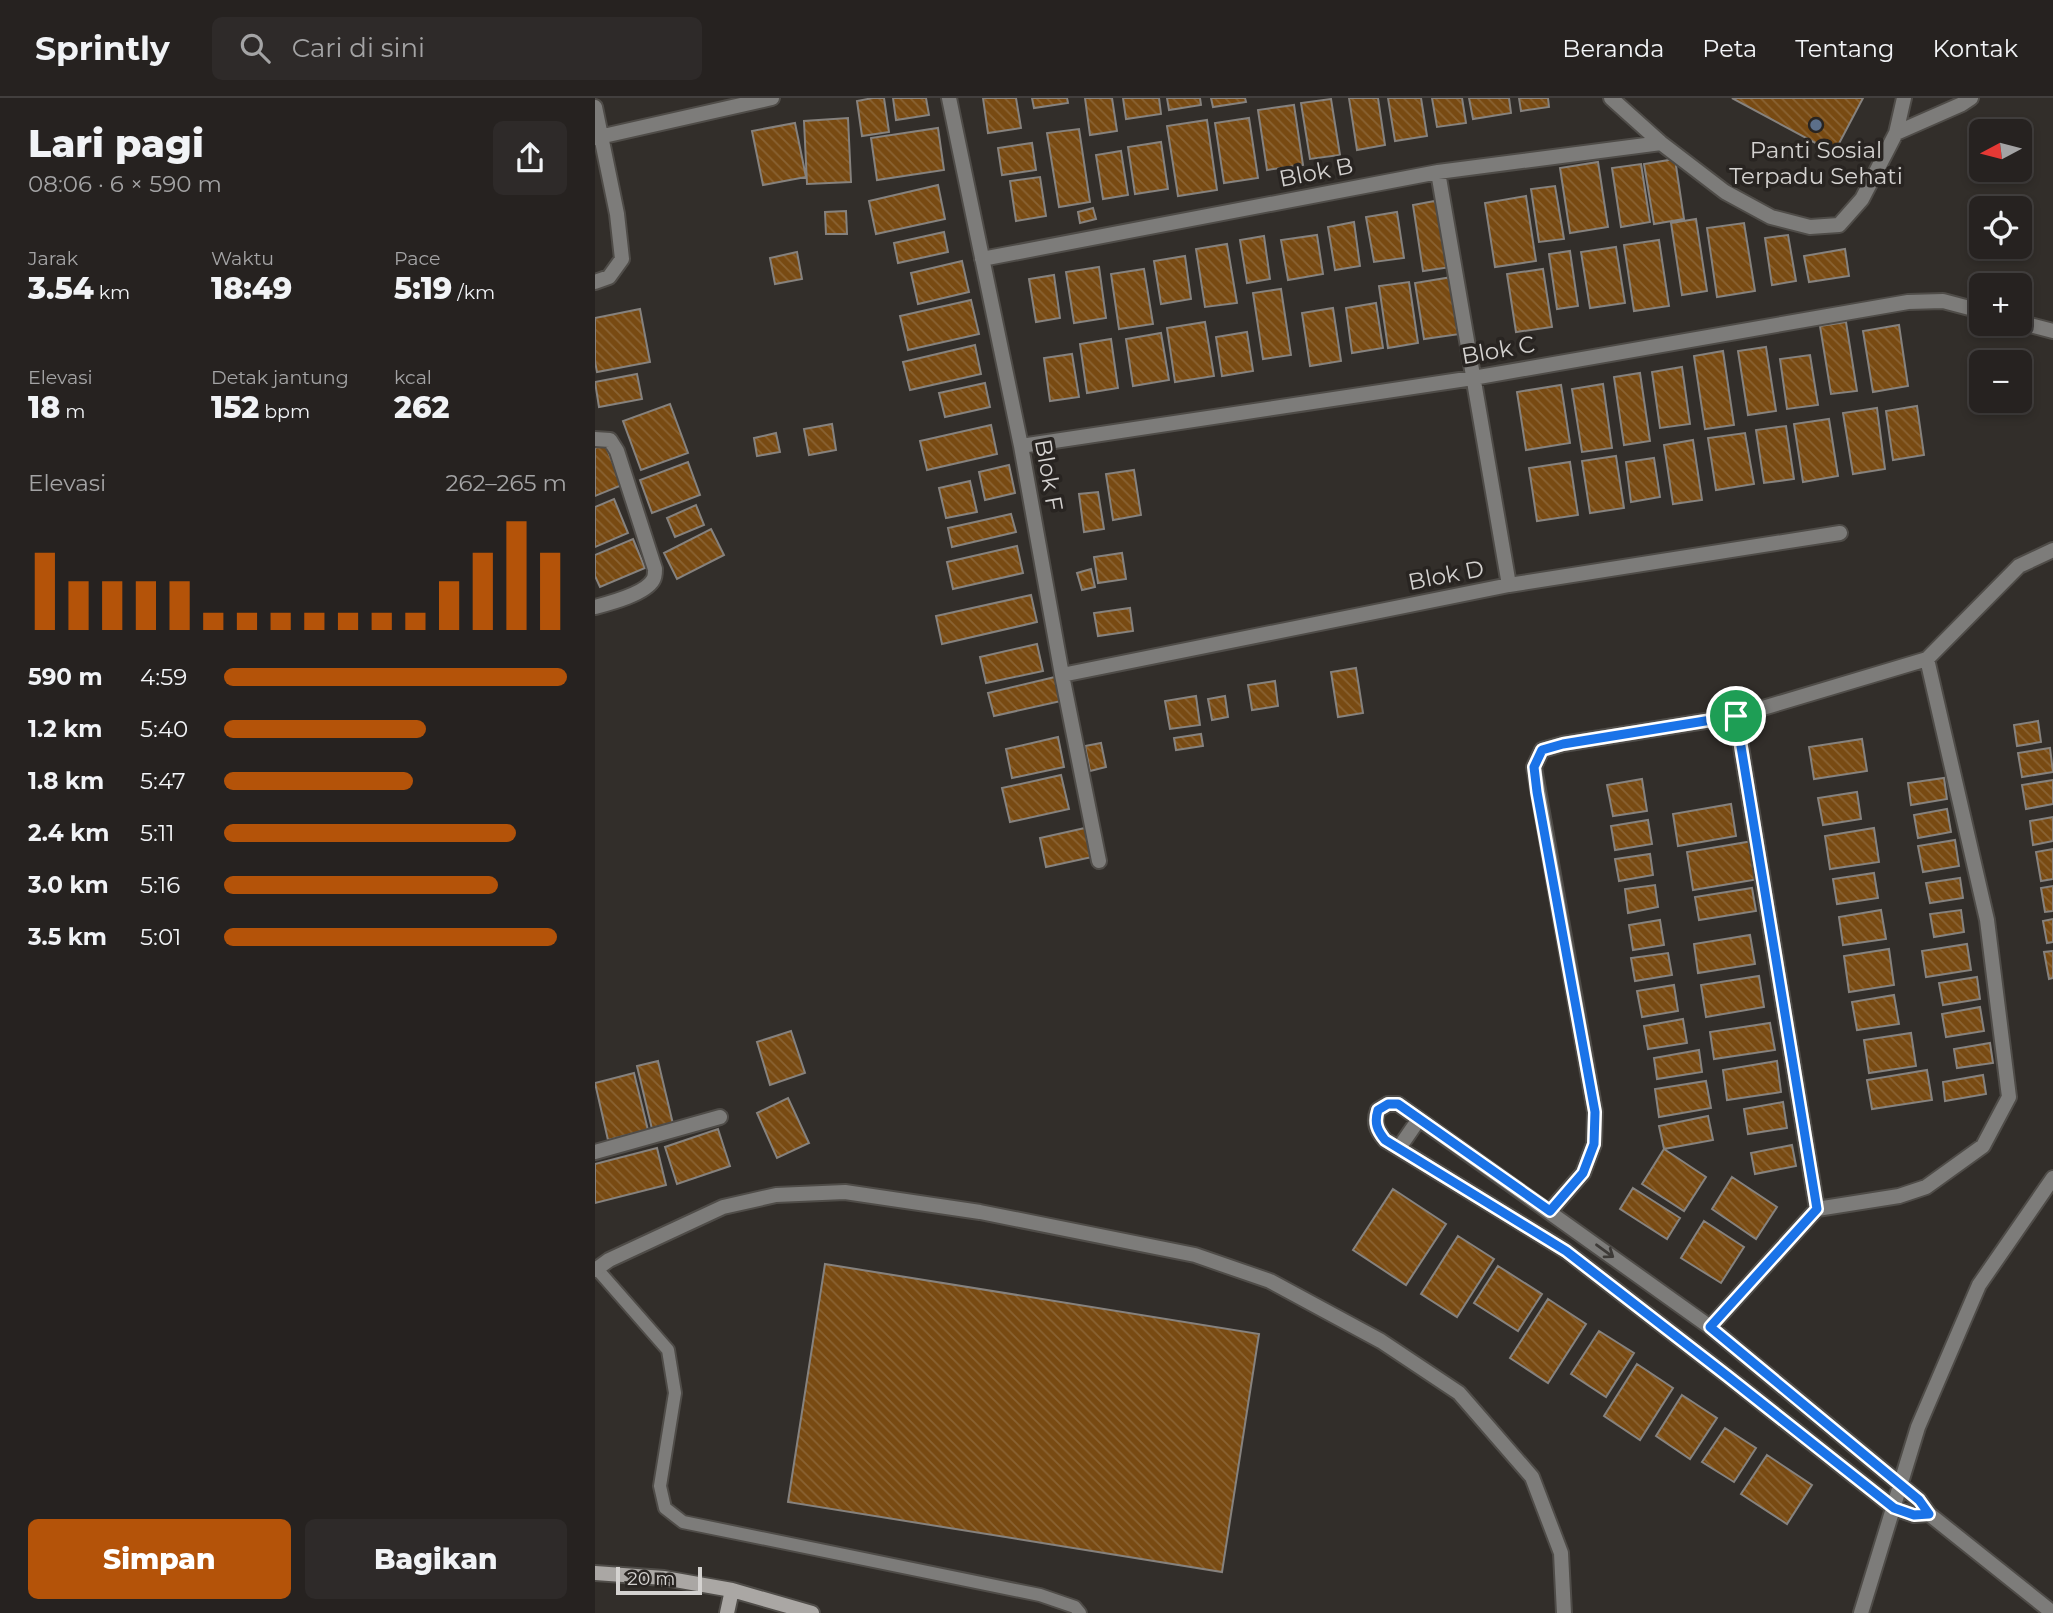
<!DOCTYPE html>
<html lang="id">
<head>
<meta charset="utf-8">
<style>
  body { margin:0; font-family:Montserrat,sans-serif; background:#2e2a29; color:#f1f3f6; height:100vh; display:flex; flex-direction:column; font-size:26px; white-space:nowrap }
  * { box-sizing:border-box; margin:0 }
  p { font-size:23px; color:#a4a4a5 }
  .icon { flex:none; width:38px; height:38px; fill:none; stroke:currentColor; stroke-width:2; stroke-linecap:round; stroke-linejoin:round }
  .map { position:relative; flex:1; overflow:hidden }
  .panel { display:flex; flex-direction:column; background:#262220; width:595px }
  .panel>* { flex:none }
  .needle { width:46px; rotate:263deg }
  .tools { position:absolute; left:1374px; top:21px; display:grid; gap:14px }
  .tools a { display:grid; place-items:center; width:63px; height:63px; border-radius:10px; background:#262220; box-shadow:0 4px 10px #0003,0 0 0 2px #423f3e; font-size:35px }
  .scale { position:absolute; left:21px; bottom:18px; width:86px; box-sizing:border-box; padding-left:7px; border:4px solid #d4d2d0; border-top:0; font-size:19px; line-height:24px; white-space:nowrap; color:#d4d2d0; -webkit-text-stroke:5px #282421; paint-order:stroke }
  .pin { position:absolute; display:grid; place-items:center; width:60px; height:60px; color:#fff; margin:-30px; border:4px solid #fff; border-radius:50%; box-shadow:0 2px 7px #0007 }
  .round { display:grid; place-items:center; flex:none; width:74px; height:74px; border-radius:10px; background:#2e2a29 }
  .overview { display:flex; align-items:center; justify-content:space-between; height:119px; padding:0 28px }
  h1 { font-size:38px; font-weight:800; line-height:52px }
  .stats { display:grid; grid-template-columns:repeat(3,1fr); gap:10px; height:119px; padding:7px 28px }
  .stats div { display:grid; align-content:center }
  .stats b { font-size:30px; font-weight:800 }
  .stats small { font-size:19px; font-weight:400 }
  .stats p { font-size:19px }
  .chart { height:196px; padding:14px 28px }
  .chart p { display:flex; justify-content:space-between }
  .chart svg { width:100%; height:126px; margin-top:7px; stroke:#b45309; stroke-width:6 }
  .primary-button { display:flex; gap:14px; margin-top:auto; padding:14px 28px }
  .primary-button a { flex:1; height:80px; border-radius:10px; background:#b45309; color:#fff; font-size:28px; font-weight:800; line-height:80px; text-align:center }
  .primary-button a+a { background:#2e2a29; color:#f1f3f6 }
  ul { padding:0 28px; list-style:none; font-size:23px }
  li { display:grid; grid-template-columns:112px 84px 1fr; align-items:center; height:52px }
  li i { height:18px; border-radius:9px; background:#b45309 }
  header { display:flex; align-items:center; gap:42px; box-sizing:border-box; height:98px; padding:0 35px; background:#262220; border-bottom:2px solid #423f3e }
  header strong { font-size:33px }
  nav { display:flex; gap:38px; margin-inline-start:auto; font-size:24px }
  .search { width:490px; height:63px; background:#2e2a29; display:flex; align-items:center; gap:18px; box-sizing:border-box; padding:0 24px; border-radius:10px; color:#a4a4a5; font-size:26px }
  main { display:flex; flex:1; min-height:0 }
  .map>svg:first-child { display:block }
</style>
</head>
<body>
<header>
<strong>Sprintly</strong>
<div class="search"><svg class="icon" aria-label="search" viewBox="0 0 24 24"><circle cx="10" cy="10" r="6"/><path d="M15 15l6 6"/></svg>Cari di sini</div>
<nav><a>Beranda</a><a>Peta</a><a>Tentang</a><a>Kontak</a></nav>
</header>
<main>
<section class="panel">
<div class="overview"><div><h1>Lari pagi</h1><p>08:06 · 6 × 590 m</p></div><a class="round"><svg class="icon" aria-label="share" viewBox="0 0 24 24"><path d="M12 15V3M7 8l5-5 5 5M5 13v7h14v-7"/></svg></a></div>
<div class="stats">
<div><p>Jarak</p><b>3.54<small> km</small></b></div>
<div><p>Waktu</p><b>18:49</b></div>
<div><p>Pace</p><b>5:19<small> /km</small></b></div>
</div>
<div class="stats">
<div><p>Elevasi</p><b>18<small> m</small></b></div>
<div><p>Detak jantung</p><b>152<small> bpm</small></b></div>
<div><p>kcal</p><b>262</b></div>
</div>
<div class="chart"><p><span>Elevasi</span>262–265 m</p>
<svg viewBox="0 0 160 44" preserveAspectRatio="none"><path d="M5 44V17M15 44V27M25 44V27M35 44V27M45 44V27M55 44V38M65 44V38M75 44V38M85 44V38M95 44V38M105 44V38M115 44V38M125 44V27M135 44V17M145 44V6M155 44V17"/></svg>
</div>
<ul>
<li><b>590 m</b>4:59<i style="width:100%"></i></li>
<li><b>1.2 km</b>5:40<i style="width:59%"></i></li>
<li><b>1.8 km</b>5:47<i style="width:55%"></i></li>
<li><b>2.4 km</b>5:11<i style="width:85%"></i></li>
<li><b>3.0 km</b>5:16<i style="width:80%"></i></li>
<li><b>3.5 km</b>5:01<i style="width:97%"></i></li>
</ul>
<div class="primary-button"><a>Simpan</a><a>Bagikan</a></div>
</section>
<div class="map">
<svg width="1458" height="1515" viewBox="0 0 1458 1515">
  <defs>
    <pattern id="building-back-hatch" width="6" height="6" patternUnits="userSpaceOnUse" patternTransform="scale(1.75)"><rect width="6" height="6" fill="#784a12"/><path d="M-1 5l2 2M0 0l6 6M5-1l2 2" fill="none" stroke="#8a6333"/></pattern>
  </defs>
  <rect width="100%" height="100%" fill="#322e2a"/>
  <path fill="url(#building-back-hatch)" stroke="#86827e" stroke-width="2" d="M278,0H289L294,34L267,38L262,3Z
    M298,0H331L334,17L301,22Z
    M388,0H421L426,30L393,35Z
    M437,0H472L473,5L439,10Z
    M490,0H517L522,33L495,37Z
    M528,0H564L566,16L531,21Z
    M572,0H605L606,7L574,12Z
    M616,0H650L651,4L618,9Z
    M754,0H783L790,47L762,52Z
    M793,0H826L832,38L800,43Z
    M837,0H867L871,25L842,29Z
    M874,0H914L916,15L878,21Z
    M924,0H953L954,9L926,13Z
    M1137,0H1268L1239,55Z
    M736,1L745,57L715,61L706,5Z
    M699,7L708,67L672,72L663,12Z
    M253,20L256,84L212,86L209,23Z
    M654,20L663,80L629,85L620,25Z
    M612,22L622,92L583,98L572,28Z
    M200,25L211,79L168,87L157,33Z
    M343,30L349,72L282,82L276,40Z
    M484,31L495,104L464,109L452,35Z
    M566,44L573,91L540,96L533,49Z
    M437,45L441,72L407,77L403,50Z
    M526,53L533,97L508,101L501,57Z
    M1080,61L1089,121L1059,126L1049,66Z
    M1003,64L1013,129L975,135L965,70Z
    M1046,66L1055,124L1026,129L1017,70Z
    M445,79L451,118L421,123L415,83Z
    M343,87L350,121L281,136L274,103Z
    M960,88L969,141L944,144L936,91Z
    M931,98L941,163L900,169L890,105Z
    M845,102L856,169L828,173L818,107Z
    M498,110L501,121L485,125L483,114Z
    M251,113L252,136H231L230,114Z
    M802,114L809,160L779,164L771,119Z
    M1101,121L1112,193L1087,197L1076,125Z
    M759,124L765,168L740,172L733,129Z
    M1149,125L1160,193L1122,199L1112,130Z
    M349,134L353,154L303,165L299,145Z
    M722,137L728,176L693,182L686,142Z
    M1193,137L1201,183L1177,187L1170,140Z
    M669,138L675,181L652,185L645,142Z
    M1064,142L1074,208L1039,213L1029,147Z
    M632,146L642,205L610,209L601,151Z
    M1021,149L1030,205L995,210L986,154Z
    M1250,151L1254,178L1214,184L1209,158Z
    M975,153L983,208L962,211L954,156Z
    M202,154L207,181L180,186L175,160Z
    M590,158L596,201L566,206L559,163Z
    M367,163L374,194L323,206L316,175Z
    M504,169L511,220L479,225L471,174Z
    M549,171L558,226L524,231L516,176Z
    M948,171L957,229L921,234L912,176Z
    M459,177L465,220L441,224L434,181Z
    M857,179L865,236L829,241L820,185Z
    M814,184L823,245L793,250L784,188Z
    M686,191L696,257L668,261L658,195Z
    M376,202L384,236L313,252L305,218Z
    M781,205L788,250L757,255L751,210Z
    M738,210L746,263L715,268L707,215Z
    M45,211L55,264L2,274L0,264V220Z
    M610,224L619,278L580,284L572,230Z
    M1251,224L1262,293L1236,296L1225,228Z
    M1304,227L1313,288L1278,294L1268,233Z
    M652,234L658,273L627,278L621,239Z
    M566,235L574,282L538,288L531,241Z
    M516,241L523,290L492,295L485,246Z
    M380,247L386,276L315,292L308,264Z
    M1171,249L1181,313L1153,317L1143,253Z
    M1128,253L1139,327L1110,331L1099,258Z
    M477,256L484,299L455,303L449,260Z
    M1215,257L1223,307L1192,311L1185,261Z
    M1087,269L1095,326L1065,330L1057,274Z
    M1045,275L1055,343L1029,347L1019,279Z
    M42,276L47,301L4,309L0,284Z
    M390,285L395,309L350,319L344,295Z
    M1008,286L1017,350L987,354L977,291Z
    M966,287L975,345L931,352L922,294Z
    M75,306L93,355L46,372L28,323Z
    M1322,308L1329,357L1298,362L1291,313Z
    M1282,310L1290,371L1258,376L1248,315Z
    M1234,321L1243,378L1208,384L1199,326Z
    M237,326L241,352L214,357L209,331Z
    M396,327L402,356L332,372L325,343Z
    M1191,328L1199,381L1169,385L1161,332Z
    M181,335L185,354L162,358L159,340Z
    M1150,335L1159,386L1121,392L1113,340Z
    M1098,342L1107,402L1078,406L1069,347Z
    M10,346L27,387L0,398V350Z
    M1021,358L1029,410L995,415L987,363Z
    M1059,360L1065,399L1036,404L1031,364Z
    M93,364L105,397L57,415L45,382Z
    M975,364L983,417L942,423L934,370Z
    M414,367L420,395L390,402L384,374Z
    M539,372L546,417L518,422L511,376Z
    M375,383L382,414L351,420L344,390Z
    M503,394L509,431L489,434L484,396Z
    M19,401L33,435L0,449V409Z
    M101,407L109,427L80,439L72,420Z
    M416,416L421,434L357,449L353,430Z
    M116,431L129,457L82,481L69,455Z
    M38,441L50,470L5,489L0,478V457Z
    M422,448L428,475L358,491L352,464Z
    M527,455L531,481L503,485L499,459Z
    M496,471L500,489L487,492L482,475Z
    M436,497L442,524L347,546L341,518Z
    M535,510L538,533L503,538L499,515Z
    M442,546L448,573L391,585L385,559Z
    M761,570L768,615L743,619L736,574Z
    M460,579L466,603L399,618L393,595Z
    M680,583L683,608L657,612L653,587Z
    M601,598L605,627L575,631L570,603Z
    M630,598L633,619L617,622L613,601Z
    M1443,623L1446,644L1422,648L1419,627Z
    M606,636L608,648L581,652L579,640Z
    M463,639L469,669L417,680L411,651Z
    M1267,641L1272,673L1219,681L1214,649Z
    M506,645L511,669L495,673L490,648Z
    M1455,650L1458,674L1427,679L1423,655Z
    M466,677L474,711L415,724L407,690Z
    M1349,680L1352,701L1316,707L1313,685Z
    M1047,681L1052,713L1018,718L1012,687Z
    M1458,682V706L1431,711L1427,687Z
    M1262,694L1266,721L1228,727L1223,700Z
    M1136,706L1141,738L1083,748L1078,716Z
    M1352,711L1356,734L1323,740L1319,717Z
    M1458,719V743L1438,747L1435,723Z
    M1053,722L1057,746L1020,752L1016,728Z
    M490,730L497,759L451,769L445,740Z
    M1279,730L1284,764L1235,771L1230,738Z
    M1360,742L1364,768L1328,774L1323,748Z
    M1158,743L1164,781L1098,792L1092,754Z
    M1458,751V781L1446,783L1441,754Z
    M1055,756L1058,777L1024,783L1020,761Z
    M1279,775L1283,800L1242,806L1238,781Z
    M1365,780L1368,800L1335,805L1331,785Z
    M1060,787L1063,809L1033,815L1030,791Z
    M1458,788V813L1450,814L1446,790Z
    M1157,790L1161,813L1104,822L1100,799Z
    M1286,812L1291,841L1248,847L1244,819Z
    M1366,812L1369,834L1339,839L1335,816Z
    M1458,821V844L1452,845L1448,823Z
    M1065,822L1069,847L1038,852L1034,827Z
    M1155,837L1160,866L1103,875L1099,846Z
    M1372,846L1376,872L1331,879L1327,853Z
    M1294,851L1299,887L1254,894L1249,858Z
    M1458,853V880L1454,881L1449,854Z
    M1073,855L1077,877L1040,883L1036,860Z
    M1164,878L1169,909L1111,919L1106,887Z
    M1382,879L1385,901L1348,907L1344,885Z
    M1079,887L1083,913L1047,919L1042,893Z
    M1299,897L1304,926L1262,932L1257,904Z
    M1385,909L1389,933L1351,939L1347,916Z
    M1088,921L1092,945L1053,951L1049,928Z
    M1175,925L1180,952L1119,961L1115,934Z
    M196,933L210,975L175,987L162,944Z
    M1316,935L1321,968L1274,975L1269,942Z
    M1395,945L1398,965L1362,970L1359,951Z
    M1104,952L1107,974L1062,981L1059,960Z
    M63,963L78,1026L57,1031L42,968Z
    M1182,963L1186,994L1132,1002L1128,972Z
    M1332,972L1337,1002L1277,1011L1272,982Z
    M39,975L53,1032L13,1042L0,985Z
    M1388,977L1391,996L1350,1003L1348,984Z
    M1111,983L1116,1010L1064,1019L1060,991Z
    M193,1000L214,1045L182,1060L162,1015Z
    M1188,1004L1192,1030L1153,1036L1149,1011Z
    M1113,1018L1118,1042L1069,1051L1064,1028Z
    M123,1031L135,1068L82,1086L70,1049Z
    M1197,1047L1201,1068L1160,1076L1156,1055Z
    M62,1050L71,1087L0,1105V1066Z
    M1069,1051L1111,1079L1089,1113L1047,1086Z
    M1137,1079L1182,1109L1161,1141L1117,1111Z
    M1038,1090L1085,1120L1072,1141L1025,1111Z
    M798,1091L851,1126L811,1187L758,1152Z
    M1109,1123L1149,1149L1126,1185L1086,1160Z
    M863,1138L899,1161L862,1219L826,1196Z
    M230,1166L664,1236L627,1474L193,1404Z
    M903,1168L947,1196L923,1233L879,1205Z
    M953,1201L991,1226L953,1285L915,1260Z
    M1004,1233L1039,1255L1011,1299L976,1276Z
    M1042,1266L1078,1290L1045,1342L1009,1318Z
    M1087,1297L1122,1320L1095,1361L1061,1338Z
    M1130,1330L1161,1350L1139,1384L1107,1364Z
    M1172,1357L1217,1387L1192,1426L1146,1396Z"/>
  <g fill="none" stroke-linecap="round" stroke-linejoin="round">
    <g stroke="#4f4c48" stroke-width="16">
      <path id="lane" d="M2,1171L73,1252L80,1295L65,1388L70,1410L88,1424L445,1497L480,1509L485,1515"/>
    </g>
    <g stroke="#4f4c48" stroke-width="18">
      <path id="street" d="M354,0L426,348L467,577L504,763
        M1016,0L1066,45L1130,94L1176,119L1215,129L1244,127L1267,101L1301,35L1309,0
        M0,9L22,116L27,161L14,179L0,184
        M1301,35L1367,6L1376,0
        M0,40L177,0
        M843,74L914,487
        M387,161L843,74L1066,45
        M1424,224L1458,233
        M0,341L15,342L22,353L60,471C60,474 60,479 58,482C50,496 15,505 0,509
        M426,348L878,280L1313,204L1348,203L1386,213
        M467,577L914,487L1245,435
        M1141,618L1332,561L1424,468L1458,452
        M804,1050L824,1021
        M0,1054L125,1019
        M1222,1111L1304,1098L1331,1089L1388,1048L1414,999L1392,822L1332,561
        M955,1113L988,1075L999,1046L1000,1014L939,669L947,652L968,646L1141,618L1222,1111L1115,1229
        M0,1172L14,1162L128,1109L181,1097L250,1094L385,1114L600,1157L675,1183L786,1243L864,1295L937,1379L966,1455L969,1515
        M1334,1416L1319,1417L1299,1410L1131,1277L971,1153L790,1042C782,1032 778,1025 783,1012L793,1006H803L1115,1229L1324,1402L1334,1416L1458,1515
        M1266,1515L1323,1329L1384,1187L1458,1080"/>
    </g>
    <g stroke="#4f4c48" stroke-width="18">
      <path id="secondary" d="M0,1475L69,1480L137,1492L217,1515
        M132,1515L137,1492"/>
    </g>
    <use href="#lane" stroke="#7d7c7a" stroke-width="12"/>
    <use href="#street" stroke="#7d7c7a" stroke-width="14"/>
    <use href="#secondary" stroke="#aaa7a4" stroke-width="14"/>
  </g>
  <defs><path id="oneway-shaft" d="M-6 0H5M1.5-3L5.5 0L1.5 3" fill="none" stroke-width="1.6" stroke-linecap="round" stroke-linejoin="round" transform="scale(1.75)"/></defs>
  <use stroke="#3d3a37" href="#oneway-shaft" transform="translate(1010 1153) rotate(36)"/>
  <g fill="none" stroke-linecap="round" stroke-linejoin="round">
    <g stroke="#fff" stroke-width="14">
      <path id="route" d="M1141,618L1222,1111L1115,1229L1324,1402L1334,1416L1319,1417L1299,1410L1131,1277L971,1153L790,1042C782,1032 779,1025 783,1012L793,1006H803L955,1113L988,1075L999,1046L1000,1014L942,694L939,669L947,652L968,646Z"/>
    </g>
    <use href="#route" stroke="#1a73e8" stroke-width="9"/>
  </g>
  <circle fill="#5c6f8a" stroke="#282421" stroke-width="2.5" cx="1221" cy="27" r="7"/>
  <g text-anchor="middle" stroke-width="7" stroke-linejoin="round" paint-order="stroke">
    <g font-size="23" fill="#d4d2d0" stroke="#282421">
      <text x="1221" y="60">Panti Sosial<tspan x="1221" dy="26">Terpadu Sehati</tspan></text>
    </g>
    <g font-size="23" fill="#d4d2d0" stroke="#282421">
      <text transform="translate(721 74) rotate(-11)" y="8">Blok B</text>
      <text transform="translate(903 252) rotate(-10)" y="8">Blok C</text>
      <text transform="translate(454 377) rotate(80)" y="8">Blok F</text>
      <text transform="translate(851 477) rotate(-11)" y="8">Blok D</text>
    </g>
  </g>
</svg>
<div class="tools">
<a><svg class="needle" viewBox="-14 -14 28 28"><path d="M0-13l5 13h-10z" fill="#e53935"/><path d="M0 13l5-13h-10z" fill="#a4a4a5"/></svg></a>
<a><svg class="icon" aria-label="locate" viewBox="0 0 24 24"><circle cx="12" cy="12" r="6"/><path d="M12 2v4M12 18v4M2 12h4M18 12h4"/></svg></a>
<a>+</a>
<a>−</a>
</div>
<div class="scale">20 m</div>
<div class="pin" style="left:1141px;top:618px;background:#1e9e55"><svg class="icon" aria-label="arrive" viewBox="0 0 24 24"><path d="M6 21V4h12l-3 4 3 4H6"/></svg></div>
</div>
</main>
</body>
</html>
